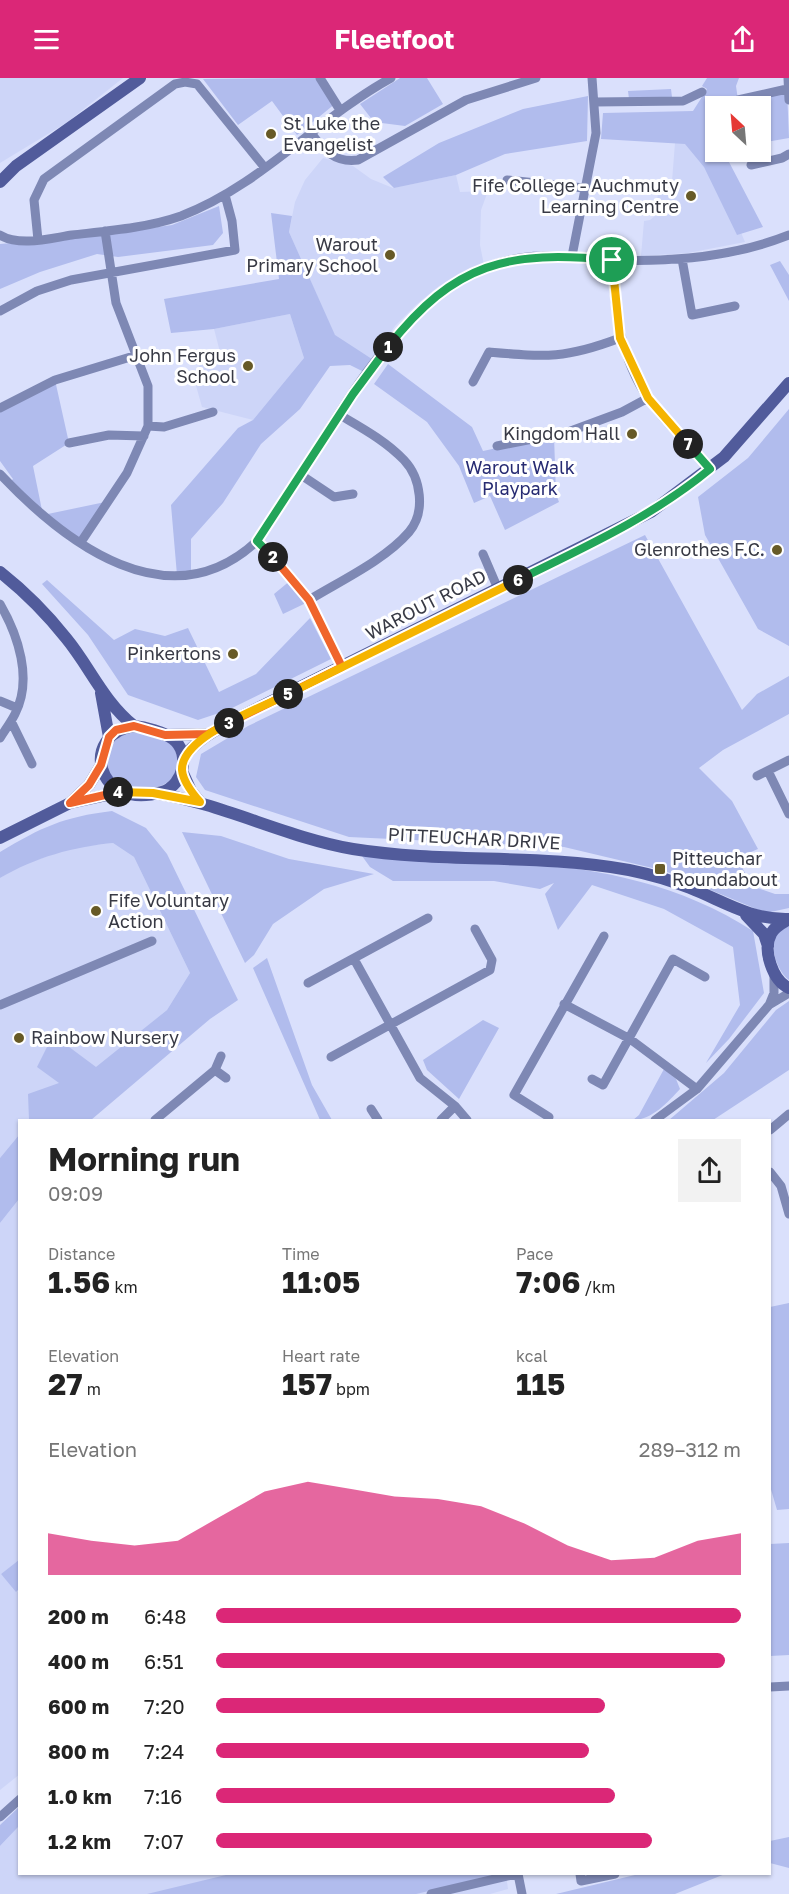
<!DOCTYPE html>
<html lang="en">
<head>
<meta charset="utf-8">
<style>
  body { margin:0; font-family:"Golos Text",sans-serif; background:#f2f2f2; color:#222; height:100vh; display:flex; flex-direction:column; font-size:22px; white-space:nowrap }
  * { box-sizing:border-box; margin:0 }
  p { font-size:20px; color:#767676 }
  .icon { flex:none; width:33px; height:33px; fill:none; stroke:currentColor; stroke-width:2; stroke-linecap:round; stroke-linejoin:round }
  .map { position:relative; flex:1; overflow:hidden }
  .details { position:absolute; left:18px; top:1041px; width:753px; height:756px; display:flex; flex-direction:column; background:#fff; border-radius:0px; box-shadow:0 2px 4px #0004 }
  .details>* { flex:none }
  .needle { width:39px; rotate:334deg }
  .buttons { position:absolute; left:705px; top:18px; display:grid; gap:12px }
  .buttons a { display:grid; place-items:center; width:66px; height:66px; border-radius:0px; background:#fff; box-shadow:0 2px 4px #0004; font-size:30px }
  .pin { position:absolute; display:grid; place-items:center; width:51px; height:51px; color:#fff; margin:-26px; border:3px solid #fff; border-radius:50%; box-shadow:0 2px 6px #0007 }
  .km { position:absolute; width:30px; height:30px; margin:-15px; border-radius:50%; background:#222; color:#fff; font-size:16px; line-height:30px; text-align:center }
  .round { display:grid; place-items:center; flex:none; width:63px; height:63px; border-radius:0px; background:#f2f2f2 }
  .overview { display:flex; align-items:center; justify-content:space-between; height:102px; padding:0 30px }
  h1 { font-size:33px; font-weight:700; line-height:45px }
  .metrics { display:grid; grid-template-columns:repeat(3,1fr); gap:9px; height:102px; padding:6px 30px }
  .metrics div { display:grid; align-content:center }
  .metrics b { font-size:30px; font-weight:700 }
  .metrics small { font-size:16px; font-weight:400 }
  .metrics p { font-size:16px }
  .chart { height:168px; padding:12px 30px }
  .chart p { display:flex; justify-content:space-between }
  .chart svg { width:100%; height:108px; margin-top:6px; fill:#db2777; opacity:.7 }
  ul { padding:0 30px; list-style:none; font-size:20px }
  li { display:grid; grid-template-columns:96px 72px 1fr; align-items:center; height:45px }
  li i { height:15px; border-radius:8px; background:#db2777 }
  header { display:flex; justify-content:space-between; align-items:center; height:78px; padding:0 30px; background:#db2777; color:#fff; font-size:27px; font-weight:700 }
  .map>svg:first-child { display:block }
</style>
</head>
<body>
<header><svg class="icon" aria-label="menu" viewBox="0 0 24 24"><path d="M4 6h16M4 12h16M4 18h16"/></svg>Fleetfoot<svg class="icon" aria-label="share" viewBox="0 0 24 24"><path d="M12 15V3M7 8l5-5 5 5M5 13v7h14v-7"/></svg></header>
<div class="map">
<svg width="789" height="1816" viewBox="0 0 789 1816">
  <rect width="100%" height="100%" fill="#dae0fc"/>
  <path fill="#cdd5f8" d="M0,0H123L66,45L0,85Z
    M703,64L745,164L688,175L641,178L644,143L650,142L656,137L659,102L672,103L675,65Z
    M323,80L353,88L371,101L393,110L456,97L460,114L488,113L481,132L480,167L484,187L439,208L417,226L395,248L372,281L335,258L289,154L295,124L305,102Z
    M290,236L304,280L253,342L202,329L193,297L206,279L220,274L214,251Z
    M113,765L134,779L190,895L167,932L33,1042H20L19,1057L0,1080V800L17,789L70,770Z
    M19,1121L20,1482L1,1496L17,1514L19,1511L20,1696L0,1712V1145Z
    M19,1748L20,1796H506L508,1811L490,1816H0V1768Z"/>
  <path fill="#b1bced" d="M320,0L336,25L297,57L272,23L238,47L203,1Z
    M400,0H427L443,26L405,48L374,44L360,26Z
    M707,0H739L736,8L738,22L787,11L789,60L761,65L760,28H716V74H730L729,84L763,149L737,157L704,89L685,66L601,61L603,35L693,33L707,11L702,8Z
    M671,11L672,19L629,21L628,13Z
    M588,18L587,63L505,76L456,97L394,110L383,99L439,65L523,31Z
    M219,128L223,155L213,167L118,179L97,176L40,194L0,211V166L94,158L172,147Z
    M271,135L292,138L289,154L335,257L372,281L364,294L350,287L330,288L300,331L261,366L223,425L191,461V495L177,497L171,427L238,350L253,342L304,280L290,236L214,251L171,255L164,221L279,201Z
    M780,183L789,197V223L770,187Z
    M388,286L472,349L483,373L554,358L556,416L559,424L505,452L490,418L474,425L459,388L427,344L374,306Z
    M55,302L69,365L33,388L43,437L110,423L81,464C54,447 31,428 9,405L13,401L0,383V330Z
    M789,331V568L758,551L705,457L698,419L748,380Z
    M645,457L742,632L757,616L789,598V636L723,672L699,690L732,723L758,771L737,780L752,808L775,816H789V830L766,835L665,793L564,769L349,759L205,712L196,699L201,676L248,648Z
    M47,502L114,562L135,551L165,558L188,550L219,614L256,596L310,540L331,581L228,632L198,642L128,617L88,557L42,506Z
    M291,502L306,525L283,536L274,516Z
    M140,653C150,657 163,659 171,667C176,672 179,681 177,689C172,714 141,712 121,709L106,691C109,666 115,655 140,653Z
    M112,733L146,750L167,776L238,922L210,941L91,1042H29L28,1016L59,1005L37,989L53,957L96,989L167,932L190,895L134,779L113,765C73,769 36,779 0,800V774C42,749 63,739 112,733Z
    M182,754L221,758L289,781L374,796L324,811L273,846L254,877L245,885Z
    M362,778C414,785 466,781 518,785C601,790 682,807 753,853L764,915L729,961L706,985L740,927L733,869L664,831L592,807L558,852L545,816L554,805L540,811L494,803H393L370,789Z
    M789,847V902C778,894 768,869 777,856C779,852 785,850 789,847Z
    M267,880L312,1007L332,1042H320L253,890Z
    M789,923V992L713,1042H669L724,995L776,932Z
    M483,942L499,950L459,1021L427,992L423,982Z
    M664,991L676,1001L680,1011C668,1024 652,1042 633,1042L639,1037Z
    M19,1057V1121L0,1145V1080Z
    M789,1225V1431L777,1432L770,1408V1229Z
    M789,1465V1577L770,1578V1466Z
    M19,1482V1511L16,1514L1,1496Z
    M19,1729V1748L0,1768V1747Z
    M789,1759V1790L770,1785V1763Z
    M230,1796H501L416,1816H147Z
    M639,1796H725L675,1816H556Z"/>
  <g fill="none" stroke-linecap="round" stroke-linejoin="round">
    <path stroke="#7e88b4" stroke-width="9" d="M320,0L340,32
      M788,0L789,22
      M738,22L787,11
      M595,24L683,23L702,14
      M311,55C324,73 335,85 358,82L466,22L536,0
      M751,87L782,80L789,76
      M507,102L584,110
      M0,157C20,169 51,160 72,157C107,153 147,150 181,138C260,108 317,41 391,0
      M38,162L34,122L44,101L175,6L185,4L197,6L265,90
      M572,178L596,55L592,0
      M682,181L692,237L735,228
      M612,182C614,231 620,280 649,322C667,347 690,368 710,391
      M0,233L37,213L71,202L235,172L232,143L225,117
      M473,304L489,274C546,279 565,281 620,260
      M0,330L55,302L137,277
      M148,348L164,349L213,334
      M69,365L109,357L144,358
      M497,368L568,354L622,334L648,320
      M0,396C65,465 169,545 257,463C329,366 401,180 542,178C566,177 590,181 614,182C673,184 734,179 789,157
      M301,397L334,419L353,416
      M257,463L283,489L309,522L342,589
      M81,464L127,395L148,348V308L116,225L105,153
      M483,476L498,511
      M309,522C340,503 385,482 409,454C426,434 421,400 404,382C386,363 362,350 340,337
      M0,526C18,557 33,601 15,636C11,644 5,652 0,660
      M0,623L17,630
      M11,643L32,686
      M768,693L789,736
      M757,698L789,682
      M354,881L420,1000L455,1028L467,1042
      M308,905L428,840
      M770,925L774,915V895
      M564,926L630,961L697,1011
      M0,927L152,863
      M331,979L490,892L492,882L475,851
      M215,992L226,1000
      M592,1001L603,1007L673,881L705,899
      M371,1031L378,1042
      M549,1039L514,1017L604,858
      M155,1042L215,992L221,978
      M441,1042L455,1028
      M655,1042L697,1011L769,927L789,915
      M770,1052L789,1036
      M770,1094L781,1108L789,1136
      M770,1609L789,1608
      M0,1739L20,1721
      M518,1796L522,1816
      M580,1796L581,1803L615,1796
      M431,1816L516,1796"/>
    <path stroke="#515b9b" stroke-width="12" d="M0,104L16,88L140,0
      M0,494C24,513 47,536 66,560C90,589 103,623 134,648
      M101,615L109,659
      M134,648C145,649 164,654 173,661C191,675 184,707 162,714C94,734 80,655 134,648Z
      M165,657L208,656
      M183,681C194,664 212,654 230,644L651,434L724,379L789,305
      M182,693L191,713L200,724
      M153,715C222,725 284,759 353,771C445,786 538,775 629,792C649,796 670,802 690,810C723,823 751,842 788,841
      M71,724L89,707L101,687
      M0,760L70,725L121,714
      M746,837L764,856L768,868
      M789,841C782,845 774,849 771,856C762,872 773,903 789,910"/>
  </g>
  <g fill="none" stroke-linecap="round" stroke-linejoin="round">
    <g stroke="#fff" stroke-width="12">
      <path id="split-1" d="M388,269C455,184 508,172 612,182"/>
    </g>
    <g stroke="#fff" stroke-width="12">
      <path id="split-2" d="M273,479L257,463L353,316L388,269"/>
    </g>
    <g stroke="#fff" stroke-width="12">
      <path id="split-3" d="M229,645L342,589L309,522L273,479"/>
    </g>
    <g stroke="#fff" stroke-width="12">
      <path id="split-4" d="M118,714L70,725L89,707L101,687L109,659L116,652L134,648L165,657L208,656L229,645"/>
    </g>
    <g stroke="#fff" stroke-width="12">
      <path id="split-5" d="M118,714L153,715L200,724C193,716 183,704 182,692C181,658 262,630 288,616"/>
    </g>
    <g stroke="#fff" stroke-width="12">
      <path id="split-6" d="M288,616L518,502"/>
    </g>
    <g stroke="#fff" stroke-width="12">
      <path id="split-7" d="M518,502C585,469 652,439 710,391L688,366"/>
    </g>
    <g stroke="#fff" stroke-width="12">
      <path id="split-8" d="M612,182L620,260L648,320L688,366"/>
    </g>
    <use href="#split-1" stroke="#22a559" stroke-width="8"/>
    <use href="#split-2" stroke="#22a559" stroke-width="8"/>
    <use href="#split-3" stroke="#f0652b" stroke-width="8"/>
    <use href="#split-4" stroke="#f0652b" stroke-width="8"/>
    <use href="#split-5" stroke="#f5b400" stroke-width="8"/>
    <use href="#split-6" stroke="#f5b400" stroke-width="8"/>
    <use href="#split-7" stroke="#22a559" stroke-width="8"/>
    <use href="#split-8" stroke="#f5b400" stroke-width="8"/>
  </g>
  <g fill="#675a27" stroke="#fff" stroke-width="2">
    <circle cx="271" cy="56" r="6"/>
    <circle cx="691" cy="118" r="6"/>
    <circle cx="390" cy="177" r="6"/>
    <circle cx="248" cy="288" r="6"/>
    <circle cx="632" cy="356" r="6"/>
    <circle cx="777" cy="472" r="6"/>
    <circle cx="233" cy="576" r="6"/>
    <rect x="654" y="785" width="12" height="12" rx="3"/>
    <circle cx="96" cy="833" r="6"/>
    <circle cx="19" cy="960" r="6"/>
  </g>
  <g text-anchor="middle" stroke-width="6" stroke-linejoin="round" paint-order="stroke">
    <g font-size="18" fill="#383a45" stroke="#fff" text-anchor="end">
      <text x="283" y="52" text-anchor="start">St Luke the<tspan x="283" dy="21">Evangelist</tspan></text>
      <text x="679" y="114">Fife College - Auchmuty<tspan x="679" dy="21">Learning Centre</tspan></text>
      <text x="378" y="173">Warout<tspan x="378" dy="21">Primary School</tspan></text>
      <text x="236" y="284">John Fergus<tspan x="236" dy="21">School</tspan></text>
      <text x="620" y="362">Kingdom Hall</text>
      <text x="765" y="478">Glenrothes F.C.</text>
      <text x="221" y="582">Pinkertons</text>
      <text x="672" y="787" text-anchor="start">Pitteuchar<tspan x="672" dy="21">Roundabout</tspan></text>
      <text x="108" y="829" text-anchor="start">Fife Voluntary<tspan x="108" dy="21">Action</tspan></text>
      <text x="31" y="966" text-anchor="start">Rainbow Nursery</text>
    </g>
    <g font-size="18" fill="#272b72" stroke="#fff">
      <text x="520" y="396">Warout Walk<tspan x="520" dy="21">Playpark</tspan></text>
    </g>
    <g font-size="18" fill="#383a45" stroke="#fff">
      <text transform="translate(426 527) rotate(-27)" y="6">WAROUT ROAD</text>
      <text transform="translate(474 761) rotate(3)" y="6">PITTEUCHAR DRIVE</text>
    </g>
  </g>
</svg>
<div class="buttons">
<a><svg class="needle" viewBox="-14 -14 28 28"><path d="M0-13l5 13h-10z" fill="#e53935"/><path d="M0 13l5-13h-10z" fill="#767676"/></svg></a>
</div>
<div class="pin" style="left:612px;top:182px;background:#1e9e55"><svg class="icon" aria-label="arrive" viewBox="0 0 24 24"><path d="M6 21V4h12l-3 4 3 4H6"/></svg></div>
<b class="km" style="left:388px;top:269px">1</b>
<b class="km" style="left:273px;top:479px">2</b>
<b class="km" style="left:229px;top:645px">3</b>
<b class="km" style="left:118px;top:714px">4</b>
<b class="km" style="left:288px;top:616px">5</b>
<b class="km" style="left:518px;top:502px">6</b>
<b class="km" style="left:688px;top:366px">7</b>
<section class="details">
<div class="overview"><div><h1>Morning run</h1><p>09:09</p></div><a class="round"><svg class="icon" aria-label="share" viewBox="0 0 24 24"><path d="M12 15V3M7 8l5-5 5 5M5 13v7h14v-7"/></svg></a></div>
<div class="metrics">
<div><p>Distance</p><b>1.56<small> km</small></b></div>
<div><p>Time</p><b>11:05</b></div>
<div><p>Pace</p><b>7:06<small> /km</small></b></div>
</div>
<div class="metrics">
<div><p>Elevation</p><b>27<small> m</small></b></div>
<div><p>Heart rate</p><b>157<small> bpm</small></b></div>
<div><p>kcal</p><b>115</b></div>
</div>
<div class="chart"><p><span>Elevation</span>289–312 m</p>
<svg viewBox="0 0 160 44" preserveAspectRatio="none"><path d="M0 44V27L10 30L20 32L30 30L40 20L50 10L60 6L70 9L80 12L90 13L100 16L110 23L120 32L130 38L140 37L150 30L160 27V44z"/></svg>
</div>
<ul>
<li><b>200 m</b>6:48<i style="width:100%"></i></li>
<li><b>400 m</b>6:51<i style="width:97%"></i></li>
<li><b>600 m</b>7:20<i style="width:74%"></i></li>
<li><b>800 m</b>7:24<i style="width:71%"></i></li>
<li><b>1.0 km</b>7:16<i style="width:76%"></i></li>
<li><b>1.2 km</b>7:07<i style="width:83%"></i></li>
</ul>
</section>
</div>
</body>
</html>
